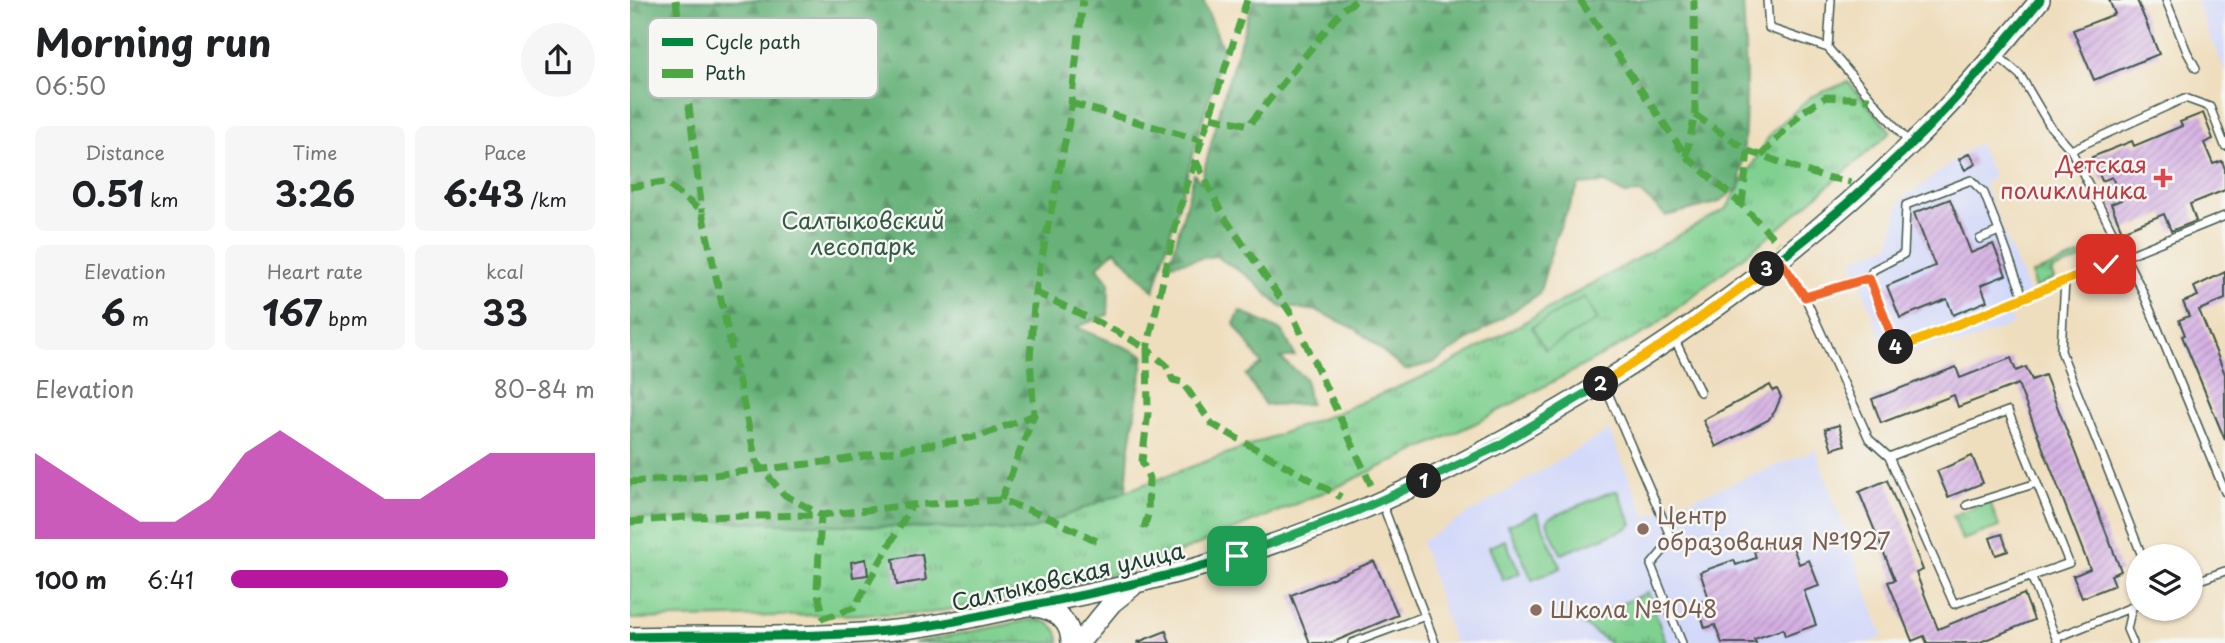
<!DOCTYPE html>
<html lang="en">
<head>
<meta charset="utf-8">
<style>
  body { margin:0; font-family:"Playpen Sans",sans-serif; background:#f6f6f6; color:#202124; height:100vh; display:flex; flex-direction:column; font-size:26px; white-space:nowrap }
  * { box-sizing:border-box; margin:0 }
  p { font-size:23px; color:#757577 }
  .icon { flex:none; width:38px; height:38px; fill:none; stroke:currentColor; stroke-width:2; stroke-linecap:round; stroke-linejoin:round }
  .map { position:relative; flex:1; overflow:hidden }
  .drawer { display:flex; flex-direction:column; background:#fff; width:630px }
  .drawer>* { flex:none }
  .controls { position:absolute; left:1496px; top:544px; display:grid; gap:14px }
  .controls a { display:grid; place-items:center; width:77px; height:77px; border-radius:50%; background:#fff; box-shadow:0 2px 5px #0004; font-size:35px }
  .pin { position:absolute; display:grid; place-items:center; width:60px; height:60px; color:#fff; margin:-30px; border-radius:14px; box-shadow:0 4px 10px #0006 }
  .km { position:absolute; width:35px; height:35px; margin:-18px; border-radius:50%; background:#222; color:#fff; font-size:19px; line-height:35px; text-align:center }
  .round { display:grid; place-items:center; flex:none; width:74px; height:74px; border-radius:37px; background:#f6f6f6 }
  .summary { display:flex; align-items:center; justify-content:space-between; height:119px; padding:0 35px }
  h1 { font-size:38px; font-weight:700; line-height:52px }
  .metrics { display:grid; grid-template-columns:repeat(3,1fr); gap:10px; height:119px; padding:7px 35px }
  .metrics div { display:grid; align-content:center; border-radius:10px; background:#f6f6f6; text-align:center }
  .metrics b { font-size:35px; font-weight:700 }
  .metrics small { font-size:19px; font-weight:400 }
  .metrics p { font-size:19px }
  .chart { height:196px; padding:14px 35px }
  .chart p { display:flex; justify-content:space-between }
  .chart svg { width:100%; height:126px; margin-top:7px; fill:#b5179e; opacity:.7 }
  ul { padding:0 35px; list-style:none; font-size:23px }
  li { display:grid; grid-template-columns:112px 84px 1fr; align-items:center; height:52px }
  li i { height:18px; border-radius:9px; background:#b5179e }
  main { display:flex; flex:1; min-height:0 }
  .map>svg:first-child { display:block }
</style>
</head>
<body>
<main>
<section class="drawer">
<div class="summary"><div><h1>Morning run</h1><p>06:50</p></div><a class="round"><svg class="icon" aria-label="share" viewBox="0 0 24 24"><path d="M12 15V3M7 8l5-5 5 5M5 13v7h14v-7"/></svg></a></div>
<div class="metrics">
<div><p>Distance</p><b>0.51<small> km</small></b></div>
<div><p>Time</p><b>3:26</b></div>
<div><p>Pace</p><b>6:43<small> /km</small></b></div>
</div>
<div class="metrics">
<div><p>Elevation</p><b>6<small> m</small></b></div>
<div><p>Heart rate</p><b>167<small> bpm</small></b></div>
<div><p>kcal</p><b>33</b></div>
</div>
<div class="chart"><p><span>Elevation</span>80–84 m</p>
<svg viewBox="0 0 160 44" preserveAspectRatio="none"><path d="M0 44V14L10 22L20 30L30 38L40 38L50 30L60 14L70 6L80 14L90 22L100 30L110 30L120 22L130 14L140 14L150 14L160 14V44z"/></svg>
</div>
<ul>
<li><b>100 m</b>6:41<i style="width:76%"></i></li>
</ul>
</section>
<div class="map">
<svg width="1595" height="643" viewBox="0 0 1595 643">
  <defs>
    <pattern id="grass-tufts" width="24" height="20" patternUnits="userSpaceOnUse" patternTransform="scale(1.75)"><rect width="24" height="20" fill="#80d090"/><path d="M3 7l-1-3M5 7V3M7 7l1-3M15 17l-1-3M17 17v-4M19 17l1-3" fill="none" stroke="#68aa76"/></pattern>
    <pattern id="forest-firs" width="22" height="20" patternUnits="userSpaceOnUse" patternTransform="scale(1.75)"><rect width="22" height="20" fill="#68b27a"/><path d="M5 1l3.5 6h-7zM16 11l3.5 6h-7z" fill="#559265"/></pattern>
    <pattern id="building-hatch" width="6" height="6" patternUnits="userSpaceOnUse" patternTransform="scale(1.75)"><rect width="6" height="6" fill="#d5b0e3"/><path d="M-1 1l2-2M0 6l6-6M5 7l2-2" fill="none" stroke="#ac90b9"/></pattern>
  </defs>
  <rect width="100%" height="100%" fill="#f6f6f2"/>
  <filter id="ink" filterUnits="userSpaceOnUse"><feTurbulence type="fractalNoise" baseFrequency=".0143" numOctaves="2"/><feDisplacementMap in="SourceGraphic" scale="14" xChannelSelector="R" yChannelSelector="G"/><feConvolveMatrix kernelMatrix="1 2 1 2 8 2 1 2 1" color-interpolation-filters="sRGB"/></filter>
  <filter id="wash" filterUnits="userSpaceOnUse"><feTurbulence type="fractalNoise" baseFrequency=".00686" numOctaves="4" result="noise"/><feDisplacementMap in="SourceGraphic" scale="28" xChannelSelector="R" yChannelSelector="G"/><feGaussianBlur stdDeviation="1.57" result="paint"/><feColorMatrix in="noise" values="0 0 0 0 0 0 0 0 0 0 0 0 0 0 0 0 0 1.4 0 .05"/><feComposite in="paint" operator="in"/></filter>
  <g filter="url(#wash)">
    <rect width="100%" height="100%" fill="#efdebd"/>
    <path fill="#d3d9f9" d="M1565,0H1595V72Z
      M1348,143L1364,177L1354,185L1404,304L1379,313L1384,324L1325,347L1321,338L1259,361L1222,259L1260,245L1270,201Z
      M979,430L1016,517L1186,450L1253,637L1238,643H824L791,542Z"/>
    <path fill="url(#grass-tufts)" stroke="#508662" stroke-width="2" d="M1218,82L1261,132L1147,230L1018,331L846,423L709,486L514,567L355,603L300,613L0,619V518L398,531L496,491L701,415L809,370L1097,208L1141,133L1180,97Z
      M1482,243V248L1421,271L1424,279L1404,288L1402,274Z
      M1360,501L1369,527L1332,540L1323,515Z
      M1018,592L1036,643H980L950,622Z
      M406,619C420,622 430,629 429,643H283Z"/>
    <path fill="url(#forest-firs)" stroke="#447857" stroke-width="2" d="M0,0H573L593,49L524,291L485,250L467,267L479,282L478,315L446,327L514,355L499,452L496,491L398,531L0,518Z
      M623,0H1113C1116,63 1119,125 1109,188L1087,203L1036,216L1011,193L995,194L975,183L949,185L926,236L909,294L803,363L775,370L726,329L688,311L650,306L619,277L585,256L540,264L564,174L571,182L593,98Z
      M610,311L653,332L665,356L650,358L675,378L680,404L635,405L616,375L632,364L604,324Z"/>
    <path fill="#80d090" stroke="#508662" stroke-width="2" d="M954,297L968,320L915,350L902,327Z
      M983,491H987L1002,524L996,529L931,554L917,523L919,518Z
      M907,513L931,568L902,580L878,525Z
      M875,540L890,573L873,580L859,547Z"/>
    <g id="blocks">
      <path fill="url(#building-hatch)" d="M1479,0H1507L1529,54L1464,80L1443,30L1485,14Z
        M1573,113L1583,139L1574,143L1583,164L1592,161L1595,169V190L1560,204L1566,221L1541,231L1534,214L1492,231L1481,204L1491,200L1482,177L1472,181L1462,157L1502,141L1504,146L1552,126L1550,122Z
        M1340,153L1346,164L1335,170L1329,159Z
        M1320,199L1341,253L1363,244L1376,275L1351,285L1357,301L1323,315L1317,299L1270,318L1257,286L1305,266L1284,213Z
        M1595,272V299L1569,310L1595,374V440L1552,336L1555,335L1549,320L1559,316L1553,302L1568,296L1564,287Z
        M1381,358L1386,371L1396,367L1402,380L1415,375L1491,571L1481,575L1485,585L1452,598L1443,576L1460,569L1388,384L1328,407L1324,395L1251,423L1242,399L1326,367L1330,378Z
        M1140,385L1143,391L1147,389L1151,397L1145,411L1138,420L1086,447L1073,420Z
        M1209,425L1215,445L1202,449L1195,429Z
        M1342,456L1353,483L1318,497L1307,471Z
        M1257,480L1293,570L1286,573L1308,629L1394,594L1404,620L1348,643H1297L1294,636L1282,641L1258,582L1265,580L1229,492Z
        M1372,534L1378,551L1366,555L1360,538Z
        M1160,538L1169,564L1179,560L1189,586L1174,591L1186,625L1155,636L1153,629L1124,639L1126,643H1092L1085,625L1075,628L1067,603L1079,599L1070,572L1104,560L1106,565L1126,558L1124,551Z
        M292,554L296,580L267,585L263,559Z
        M236,559L238,575L223,577L221,562Z
        M744,561L768,615L701,643H680L661,595Z
        M536,631L540,643H508V642Z"/>
    </g>
  </g>
  <g filter="url(#ink)">
    <use href="#blocks" fill-opacity="0" stroke="#3e5549" stroke-width="2"/>
    <g fill="none" stroke-linecap="round" stroke-linejoin="round">
      <g stroke="#3e5549" stroke-width="10">
        <path id="lane" d="M1137,0L1139,28L1198,48
          M1201,0L1198,48L1280,144
          M1536,0L1557,52L1566,68
          M1367,55L1390,75L1420,126L1441,150L1512,290L1595,492
          M1441,150L1555,98L1580,107L1595,146
          M1350,239L1369,231L1394,299
          M1150,261L1175,297L1239,439L1259,457L1324,604L1439,563L1378,411L1259,457
          M1239,278L1243,270L1274,254L1276,205L1341,180L1354,193L1369,231
          M1435,280L1431,351L1512,556
          M1175,297L1239,278L1267,349L1595,216
          M1044,338L1070,392
          M974,384L1042,540L1021,565L1052,643
          M752,503L805,643
          M1337,505L1407,483
          M1401,576L1428,643
          M1561,583L1595,571
          M1426,638L1502,607
          M722,643L795,616
          M1503,643L1497,629L1502,607L1508,604"/>
      </g>
      <g stroke="#3e5549" stroke-width="22">
        <path id="secondary" d="M406,607C426,610 441,621 441,643
          M0,637C91,634 183,640 274,629C314,625 353,615 393,607C467,593 540,577 612,554C738,515 857,454 969,385C1081,316 1187,237 1281,144C1327,99 1369,50 1410,0
          M449,643L482,603L502,587"/>
      </g>
      <use href="#lane" stroke="#fff" stroke-width="7"/>
      <use href="#secondary" stroke="#fff" stroke-width="19"/>
      <path stroke="#4fa644" stroke-width="7" stroke-dasharray="14 7" stroke-linecap="butt" d="M46,0L72,212
        M617,0L550,207L517,349L536,365L543,380L552,382L582,424L711,497
        M950,0L1056,156L1112,205L1148,243
        M441,103L573,141
        M1065,115L1118,151L1190,176L1221,182
        M581,117L619,125L713,9L727,0
        M1056,156L1065,115L1064,0
        M1131,156L1172,112L1196,97L1240,99
        M566,161L592,214L664,318L741,485
        M0,187L35,182L72,212L126,461L153,494L191,515L187,590L194,618L224,608L282,505
        M1112,205L1118,151
        M405,292L486,331L517,349L518,413L512,461L519,478L518,515L513,531
        M0,482L66,477L212,460L350,436L404,415
        M371,500L404,415L400,359L405,292L439,122L453,0
        M0,522L55,517L191,515L282,505L371,500L420,518L471,543"/>
      <g stroke="#f6f6f2" stroke-width="13">
        <path id="cycleway" d="M0,637C91,634 183,640 274,629C314,625 353,615 393,607C467,593 540,577 612,554C738,515 857,454 969,385C1081,316 1187,237 1281,144C1327,99 1369,50 1410,0"/>
      </g>
      <use href="#cycleway" stroke="#00873e" stroke-width="9"/>
    </g>
  </g>
  <g fill="none" stroke-linecap="round" stroke-linejoin="round" filter="url(#ink)">
    <g stroke="#fff" stroke-width="14">
      <path id="split-1" d="M607,556L729,510L794,481"/>
    </g>
    <g stroke="#fff" stroke-width="14">
      <path id="split-2" d="M794,481L868,446L971,384"/>
    </g>
    <g stroke="#fff" stroke-width="14">
      <path id="split-3" d="M971,384L1044,337L1137,269"/>
    </g>
    <g stroke="#fff" stroke-width="14">
      <path id="split-4" d="M1137,269L1150,260L1175,297L1239,278L1266,347"/>
    </g>
    <g stroke="#fff" stroke-width="14">
      <path id="split-5" d="M1266,347L1267,349L1476,264"/>
    </g>
    <use href="#split-1" stroke="#22a559" stroke-width="9"/>
    <use href="#split-2" stroke="#22a559" stroke-width="9"/>
    <use href="#split-3" stroke="#f5b400" stroke-width="9"/>
    <use href="#split-4" stroke="#f0652b" stroke-width="9"/>
    <use href="#split-5" stroke="#f5b400" stroke-width="9"/>
  </g>
  <path fill="#e0444e" stroke="#f6f6f2" stroke-width="2.5" d="M1529.5 167.5h7v7h7v7h-7v7h-7v-7h-7v-7h7z"/>
  <g fill="#8d6e63" stroke="#f6f6f2" stroke-width="2.5">
    <circle cx="1013" cy="529" r="7"/>
    <circle cx="906" cy="610" r="7"/>
  </g>
  <g text-anchor="middle" stroke-width="5" stroke-linejoin="round" paint-order="stroke">
    <g font-size="23" fill="#be3a42" stroke="#f6f6f2" text-anchor="end">
      <text x="1517" y="173">Детская<tspan x="1517" dy="26">поликлиника</tspan></text>
    </g>
    <g font-size="23" fill="#325a46" stroke="#f6f6f2">
      <text x="233" y="229">Салтыковский<tspan x="233" dy="26">лесопарк</tspan></text>
    </g>
    <g font-size="23" fill="#785e54" stroke="#f6f6f2" text-anchor="start">
      <text x="1027" y="524">Центр<tspan x="1027" dy="26">образования №1927</tspan></text>
      <text x="920" y="618">Школа №1048</text>
    </g>
    <g font-size="23" fill="#1f3d34" stroke="#f6f6f2">
      <text transform="translate(438 577) rotate(-13)" y="8">Салтыковская улица</text>
    </g>
  </g>
  <rect x="18" y="18" width="230" height="80" rx="10" fill="#f6f6f2" stroke="#b6beb9" stroke-width="2"/>
  <rect x="32" y="38" width="31" height="8" fill="#00873e"/>
  <rect x="32" y="69" width="31" height="9" fill="#4fa644"/>
  <g font-size="19" fill="#1f3d34">
    <text x="75" y="49">Cycle path</text>
    <text x="75" y="80">Path</text>
  </g>
</svg>
<div class="controls">
<a><svg class="icon" aria-label="layers" viewBox="0 0 24 24"><path d="M12 4l9 5-9 5-9-5zM3 14l9 5 9-5"/></svg></a>
</div>
<div class="pin" style="left:607px;top:556px;background:#1e9e55"><svg class="icon" aria-label="arrive" viewBox="0 0 24 24"><path d="M6 21V4h12l-3 4 3 4H6"/></svg></div>
<div class="pin" style="left:1476px;top:264px;background:#d93025"><svg class="icon" aria-label="check" viewBox="0 0 24 24"><path d="M5 12l5 5 9-10"/></svg></div>
<b class="km" style="left:794px;top:481px">1</b>
<b class="km" style="left:971px;top:384px">2</b>
<b class="km" style="left:1137px;top:269px">3</b>
<b class="km" style="left:1266px;top:347px">4</b>
</div>
</main>
</body>
</html>
